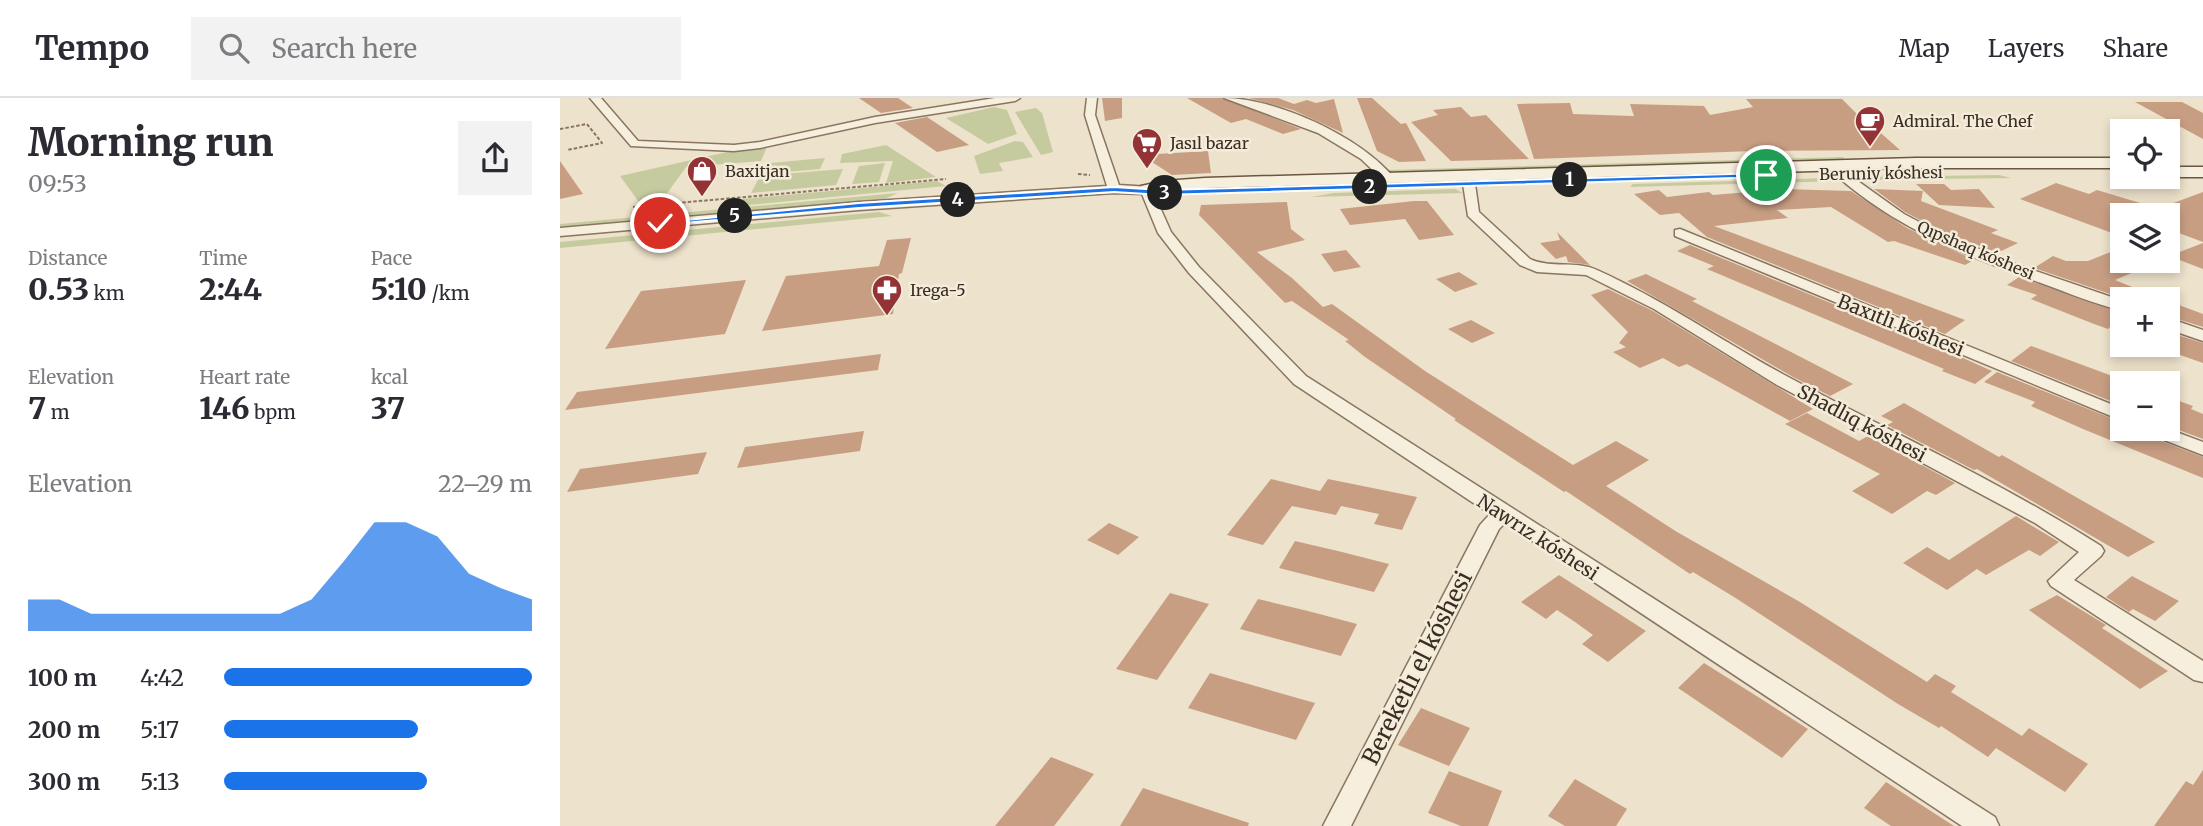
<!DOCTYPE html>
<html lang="en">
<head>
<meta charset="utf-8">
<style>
  body { margin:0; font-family:Merriweather,serif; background:#f2f2f3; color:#2b2b33; height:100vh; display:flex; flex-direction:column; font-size:26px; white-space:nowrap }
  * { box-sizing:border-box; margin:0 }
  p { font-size:23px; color:#7c7c81 }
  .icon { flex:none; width:38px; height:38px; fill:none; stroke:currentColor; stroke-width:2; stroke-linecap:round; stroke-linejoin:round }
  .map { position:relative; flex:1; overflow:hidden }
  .drawer { display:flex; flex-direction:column; background:#fff; width:560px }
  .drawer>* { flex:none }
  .tools { position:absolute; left:1550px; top:21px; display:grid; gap:14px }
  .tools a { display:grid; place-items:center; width:70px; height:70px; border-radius:0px; background:#fff; box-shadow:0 4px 10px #0003; font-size:35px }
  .pin { position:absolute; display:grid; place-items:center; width:60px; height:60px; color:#fff; margin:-30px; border:4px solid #fff; border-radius:50%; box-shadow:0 2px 7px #0007 }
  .km { position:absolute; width:35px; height:35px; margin:-18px; border-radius:50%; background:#222; color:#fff; font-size:19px; line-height:35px; text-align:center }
  .round { display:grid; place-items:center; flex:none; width:74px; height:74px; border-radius:0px; background:#f2f2f3 }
  .head { display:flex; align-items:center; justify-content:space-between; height:119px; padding:0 28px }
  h1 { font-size:38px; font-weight:800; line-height:52px }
  .metrics { display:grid; grid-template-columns:repeat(3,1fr); gap:10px; height:119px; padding:7px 28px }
  .metrics div { display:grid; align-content:center }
  .metrics b { font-size:30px; font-weight:800 }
  .metrics small { font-size:19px; font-weight:400 }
  .metrics p { font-size:19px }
  .chart { height:196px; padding:14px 28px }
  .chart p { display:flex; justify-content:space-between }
  .chart svg { width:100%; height:126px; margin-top:7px; fill:#1a73e8; opacity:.7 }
  ul { padding:0 28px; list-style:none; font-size:23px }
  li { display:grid; grid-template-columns:112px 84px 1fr; align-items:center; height:52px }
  li i { height:18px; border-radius:9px; background:#1a73e8 }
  header { display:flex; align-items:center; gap:42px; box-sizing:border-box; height:98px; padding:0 35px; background:#fff; border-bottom:2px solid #e1e1e2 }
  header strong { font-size:33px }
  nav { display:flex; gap:38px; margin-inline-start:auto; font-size:24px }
  .search { width:490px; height:63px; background:#f2f2f3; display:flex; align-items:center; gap:18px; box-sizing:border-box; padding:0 24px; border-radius:0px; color:#7c7c81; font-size:26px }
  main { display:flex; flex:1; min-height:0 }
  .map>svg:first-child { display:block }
</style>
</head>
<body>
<header>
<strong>Tempo</strong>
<div class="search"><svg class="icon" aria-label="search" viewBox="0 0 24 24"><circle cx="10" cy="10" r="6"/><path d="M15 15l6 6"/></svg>Search here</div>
<nav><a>Map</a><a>Layers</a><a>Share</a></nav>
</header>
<main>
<section class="drawer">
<div class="head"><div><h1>Morning run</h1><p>09:53</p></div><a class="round"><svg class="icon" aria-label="share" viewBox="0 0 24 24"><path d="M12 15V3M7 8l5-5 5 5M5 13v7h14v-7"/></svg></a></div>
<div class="metrics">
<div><p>Distance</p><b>0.53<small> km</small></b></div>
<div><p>Time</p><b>2:44</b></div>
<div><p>Pace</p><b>5:10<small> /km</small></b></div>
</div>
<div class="metrics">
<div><p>Elevation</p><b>7<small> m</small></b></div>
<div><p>Heart rate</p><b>146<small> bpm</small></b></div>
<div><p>kcal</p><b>37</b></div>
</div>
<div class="chart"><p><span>Elevation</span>22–29 m</p>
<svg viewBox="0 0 160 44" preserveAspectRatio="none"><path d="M0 44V33L10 33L20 38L30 38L40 38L50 38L60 38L70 38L80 38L90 33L100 20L110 6L120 6L130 11L140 24L150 29L160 33V44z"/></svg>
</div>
<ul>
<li><b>100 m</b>4:42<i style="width:100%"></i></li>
<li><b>200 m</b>5:17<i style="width:63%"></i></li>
<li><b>300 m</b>5:13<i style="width:66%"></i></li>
</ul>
</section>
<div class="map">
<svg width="1643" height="728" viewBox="0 0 1643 728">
  <rect width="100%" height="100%" fill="#ede2cb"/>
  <path fill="#c6cb9f" d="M434,9L447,12L457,36L428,46L386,20Z
    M476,10L482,15L493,54L481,57L455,14Z
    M455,43L463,44L473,59L439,65L443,73L420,76L414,58Z
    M326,47L376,79L326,85L333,63L280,65L282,56Z
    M194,48L207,49L201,63L126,69L100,105L81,107L60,78Z
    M1283,59L1285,62L831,75L827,72Z
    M265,60L260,71L204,76L210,65Z
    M325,65L319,84L292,86L299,68Z
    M283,71L276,87L191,95L200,78Z
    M1439,77L1451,80L1295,82L1303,79Z
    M1271,80L1282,83L1070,89L1073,86Z
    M377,83L386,88L168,109L171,102Z
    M895,91L903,95L751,99L774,95Z
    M338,95L322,102L0,130V126Z
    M319,114L332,118L0,150V144Z"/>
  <path fill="#c89e83" d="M299,0H338L353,10L321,15Z
    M542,0H562V20L545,23Z
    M627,0H662L741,31L723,36L686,21L671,25Z
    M689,0H718L734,6L747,2L756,5L774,1L783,35L733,12Z
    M797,0H812L841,26L846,25L866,63L839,64L817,53Z
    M1186,1H1282L1310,29H1314L1340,52L1193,53L974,61L957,6L1010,5L1013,16L1074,18L1070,6L1144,8L1150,17L1193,9Z
    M1575,4H1622L1643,15V41Z
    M901,9L911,19L926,17L969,61L891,63L851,24L878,17L873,12Z
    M367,19L409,47L377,54L335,25Z
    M648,53L651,75L612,77L581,57Z
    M0,63L23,96L0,101Z
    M1496,85L1529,96L1537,92L1597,110L1577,117H1563V139L1460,101Z
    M1356,86H1384L1391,92L1419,91L1435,110L1379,107Z
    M1223,91L1291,93L1347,130L1414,162L1405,167L1334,143L1328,144L1271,109L1217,112L1228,120L1154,128L1405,222L1385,236L1147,139L1119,115L1100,117L1074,96L1099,92L1107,99L1149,94L1153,97Z
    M1314,91L1363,93L1361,103L1438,132L1431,135L1458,145L1437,155L1381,133L1345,114Z
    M1643,94V144L1608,131V107Z
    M854,103H867L894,137L859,142L845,121L790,127L780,111Z
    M727,104L731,131L745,142L697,154L732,180L763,209L772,206L865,273L1013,367L1056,343L1089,362L1046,388L1117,434L1240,504L1367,584L1375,576L1396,588L1391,594L1462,638L1469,630L1528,666L1505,694L1436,650L1428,659L1381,628L1379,630L1338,606L1174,499L1133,474L1130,476L1006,393L1004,394L894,322L896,321L805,259L785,243L789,242L732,203L725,205L639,117L641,107Z
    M997,134L1030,167L1008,164L1006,158L996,161L980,145L1000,142Z
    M351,140L342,175L339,176L333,216L202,233L226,178L319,168L327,142Z
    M1643,145V171L1609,158Z
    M1130,147L1394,256L1432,273L1415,286L1382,273L1384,271L1147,171L1154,168L1117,153Z
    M1563,149V163H1600L1555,182L1602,201H1565L1474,170L1493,158L1506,163H1528Z
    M786,152L801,169L774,174L761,156Z
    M899,174L918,186L895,194L876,181Z
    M1086,176L1137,201L1132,203L1293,286L1270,298L1233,279L1067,183Z
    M1459,179L1563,215V218L1548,231L1534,226L1471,201L1477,197L1447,187Z
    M186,182L165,236L45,251L81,193Z
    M1048,191L1093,213L1253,311L1230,323L1127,266L1119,269L1103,260L1080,270L1053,254L1066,249L1059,245L1068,234L1031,197Z
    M1608,203L1643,216V229L1608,218Z
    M911,222L935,235L912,245L888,231Z
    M1608,234L1643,245V265L1603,251L1608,247Z
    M1471,248L1563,282V308L1451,263Z
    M321,256L318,272L5,312L17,294Z
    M1437,274L1563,325V331H1581L1585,337L1643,359V380L1523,331L1471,308L1475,304L1424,284Z
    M1608,299L1633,308L1631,311L1643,316V341L1608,328Z
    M1344,305L1439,359L1442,357L1595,444L1568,459L1417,371L1414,372L1327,327L1333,324L1321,318Z
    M1247,315L1299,343L1308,338L1395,385L1376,397L1367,393L1332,416L1292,393L1320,376L1225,326Z
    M304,333L300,353L177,370L185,349Z
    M147,354L138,376L7,394L20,371Z
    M711,381L760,393L768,381L857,399L842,432L814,426L819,416L781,408L776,417L732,408L703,447L667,437Z
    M1456,418L1499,444L1480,458L1469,452L1426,477L1417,471L1387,492L1343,465L1367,449L1389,462Z
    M549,425L579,439L558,457L527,442Z
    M735,443L782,454L829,466L814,494L719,470Z
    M999,477L1041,504L1086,533L1048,564L1022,546L1033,537L1015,524L997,512L986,521L961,504Z
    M1572,478L1619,503L1595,523L1573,511L1569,514L1546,499Z
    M610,495L649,506L597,582L556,571Z
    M1497,497L1546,527L1542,530L1608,573L1580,591L1469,512Z
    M698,501L748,513L797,526L781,558L680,531Z
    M1144,565L1195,597L1248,631L1222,660L1118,590Z
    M650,575L755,605L736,642L628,610Z
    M861,610L910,630L889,668L838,647Z
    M491,659L534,676L494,728H435Z
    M1643,672V728H1594L1626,683L1633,687Z
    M889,673L942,693L928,728H901L868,715Z
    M1015,681L1067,711L1056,728H1005L988,718Z
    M1326,684L1394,728H1331L1304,710Z
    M583,690L689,725L688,728H560Z"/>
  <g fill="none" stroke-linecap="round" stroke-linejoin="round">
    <g stroke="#897560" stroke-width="3">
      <path id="street" d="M30,0H41L78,43L174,47L200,44L315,19L435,0H460L455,3L315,25L200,50L174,53L71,48Z
        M527,0H537L535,17L559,87L591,89L611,134L639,169L746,278L1435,719L1439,728H1402L945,425L939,431L791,728H763L920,427L930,416L734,286L629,175L598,135L582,96L554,95L299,112L0,138V130L299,104L547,88L525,17Z
        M664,0C716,0 801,39 834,80L832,83H824L801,61L758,35Z
        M1281,71L1344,116L1380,135L1458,167L1563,203V213C1535,206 1508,195 1481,185C1407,158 1336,130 1277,78L1275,75Z
        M909,82L915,86L919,114L970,161C991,171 1016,162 1037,172C1106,203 1166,246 1232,281C1335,336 1442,385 1541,448L1544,453L1541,458L1514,482L1643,563V584L1634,582L1491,488L1488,483L1519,454L1475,425L1217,287L1094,211L1026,177L977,174L960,167L908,118L903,86Z
        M1120,131L1563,311V323L1115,138V132Z
        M1608,220L1643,232V243L1608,231Z
        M1584,331H1608L1643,344V357L1586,335Z"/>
    </g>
    <g stroke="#6b5642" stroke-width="3">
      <path id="secondary" d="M1356,60H1563V70H1356L645,90L587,97L578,92L581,88L604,83L645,80Z
        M1608,69H1643V79H1607Z"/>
    </g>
    <path stroke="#897560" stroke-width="2" stroke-dasharray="3.5 2" stroke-linecap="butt" d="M0,31L27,26L42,45L7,52
      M518,76L530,77
      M73,109L386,81"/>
    <use href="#street" fill="#f7efde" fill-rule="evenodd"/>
    <use href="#secondary" fill="#f7efde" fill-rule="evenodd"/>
  </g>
  <path fill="#1a73e8" stroke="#fff" stroke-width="2" d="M1206,75L1209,79L602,97L554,94L299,110L100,127L96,125L299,105L554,89L602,92Z"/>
  <defs>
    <g id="cafe-pin" transform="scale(1.575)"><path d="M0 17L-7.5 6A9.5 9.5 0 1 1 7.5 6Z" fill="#943336" stroke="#f4ecda"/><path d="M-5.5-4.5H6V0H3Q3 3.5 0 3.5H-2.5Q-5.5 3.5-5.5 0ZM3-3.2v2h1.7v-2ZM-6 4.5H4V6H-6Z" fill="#fff"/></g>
    <g id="supermarket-pin" transform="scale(1.575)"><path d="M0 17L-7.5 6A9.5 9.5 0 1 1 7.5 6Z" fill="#943336" stroke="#f4ecda"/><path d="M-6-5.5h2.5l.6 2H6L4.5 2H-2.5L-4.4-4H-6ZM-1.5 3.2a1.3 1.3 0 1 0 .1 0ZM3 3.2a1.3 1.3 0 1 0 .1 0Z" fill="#fff"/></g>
    <g id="shop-pin" transform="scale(1.575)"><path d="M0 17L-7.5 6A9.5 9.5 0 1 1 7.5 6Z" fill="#943336" stroke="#f4ecda"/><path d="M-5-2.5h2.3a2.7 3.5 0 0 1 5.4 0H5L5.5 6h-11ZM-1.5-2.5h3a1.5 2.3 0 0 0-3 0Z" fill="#fff"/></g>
    <g id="pharmacy-pin" transform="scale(1.575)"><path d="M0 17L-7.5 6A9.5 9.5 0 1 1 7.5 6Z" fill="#943336" stroke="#f4ecda"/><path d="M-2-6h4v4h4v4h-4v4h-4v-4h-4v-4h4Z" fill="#fff"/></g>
  </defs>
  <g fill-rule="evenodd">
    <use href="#cafe-pin" x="1310" y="23"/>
    <use href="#supermarket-pin" x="587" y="45"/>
    <use href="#shop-pin" x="142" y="73"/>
    <use href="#pharmacy-pin" x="327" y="192"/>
  </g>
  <g text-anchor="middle" stroke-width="5" stroke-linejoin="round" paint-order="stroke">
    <g font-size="16" fill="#3a2d22" stroke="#f4ecda" text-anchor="start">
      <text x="1333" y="29">Admiral. The Chef</text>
      <text x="610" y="51">Jasıl bazar</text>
      <text x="165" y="79">Baxitjan</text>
      <text x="350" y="198">Irega-5</text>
    </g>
    <g font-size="16" fill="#3a2d22" stroke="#f4ecda">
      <text transform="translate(1321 75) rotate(-1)" y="6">Beruniy kóshesi</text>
      <text transform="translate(1416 152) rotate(23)" y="6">Qıpshaq kóshesi</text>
    </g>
    <g font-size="19" fill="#3a2d22" stroke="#f4ecda">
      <text transform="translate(1341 227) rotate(22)" y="7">Baxıtlı kóshesi</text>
      <text transform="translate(1302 325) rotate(28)" y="7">Shadlıq kóshesi</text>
      <text transform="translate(978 439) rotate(33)" y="7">Nawrız kóshesi</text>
    </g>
    <g font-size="23" fill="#3a2d22" stroke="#f4ecda">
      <text transform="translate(857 570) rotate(-63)" y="8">Bereketlı el kóshesi</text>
    </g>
  </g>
</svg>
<div class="tools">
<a><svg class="icon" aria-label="locate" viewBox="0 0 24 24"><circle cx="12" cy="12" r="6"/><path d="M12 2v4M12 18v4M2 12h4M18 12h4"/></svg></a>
<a><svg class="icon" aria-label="layers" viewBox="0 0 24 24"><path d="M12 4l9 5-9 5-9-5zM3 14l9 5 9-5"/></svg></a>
<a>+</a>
<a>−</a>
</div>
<div class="pin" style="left:1206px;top:77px;background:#1e9e55"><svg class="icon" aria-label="arrive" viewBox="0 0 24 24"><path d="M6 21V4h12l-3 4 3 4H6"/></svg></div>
<div class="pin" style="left:100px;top:125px;background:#d93025"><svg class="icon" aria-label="check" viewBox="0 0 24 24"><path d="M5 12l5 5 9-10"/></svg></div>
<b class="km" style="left:1010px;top:82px">1</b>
<b class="km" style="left:810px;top:89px">2</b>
<b class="km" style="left:605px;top:95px">3</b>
<b class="km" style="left:398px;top:102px">4</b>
<b class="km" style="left:175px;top:118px">5</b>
</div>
</main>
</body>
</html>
